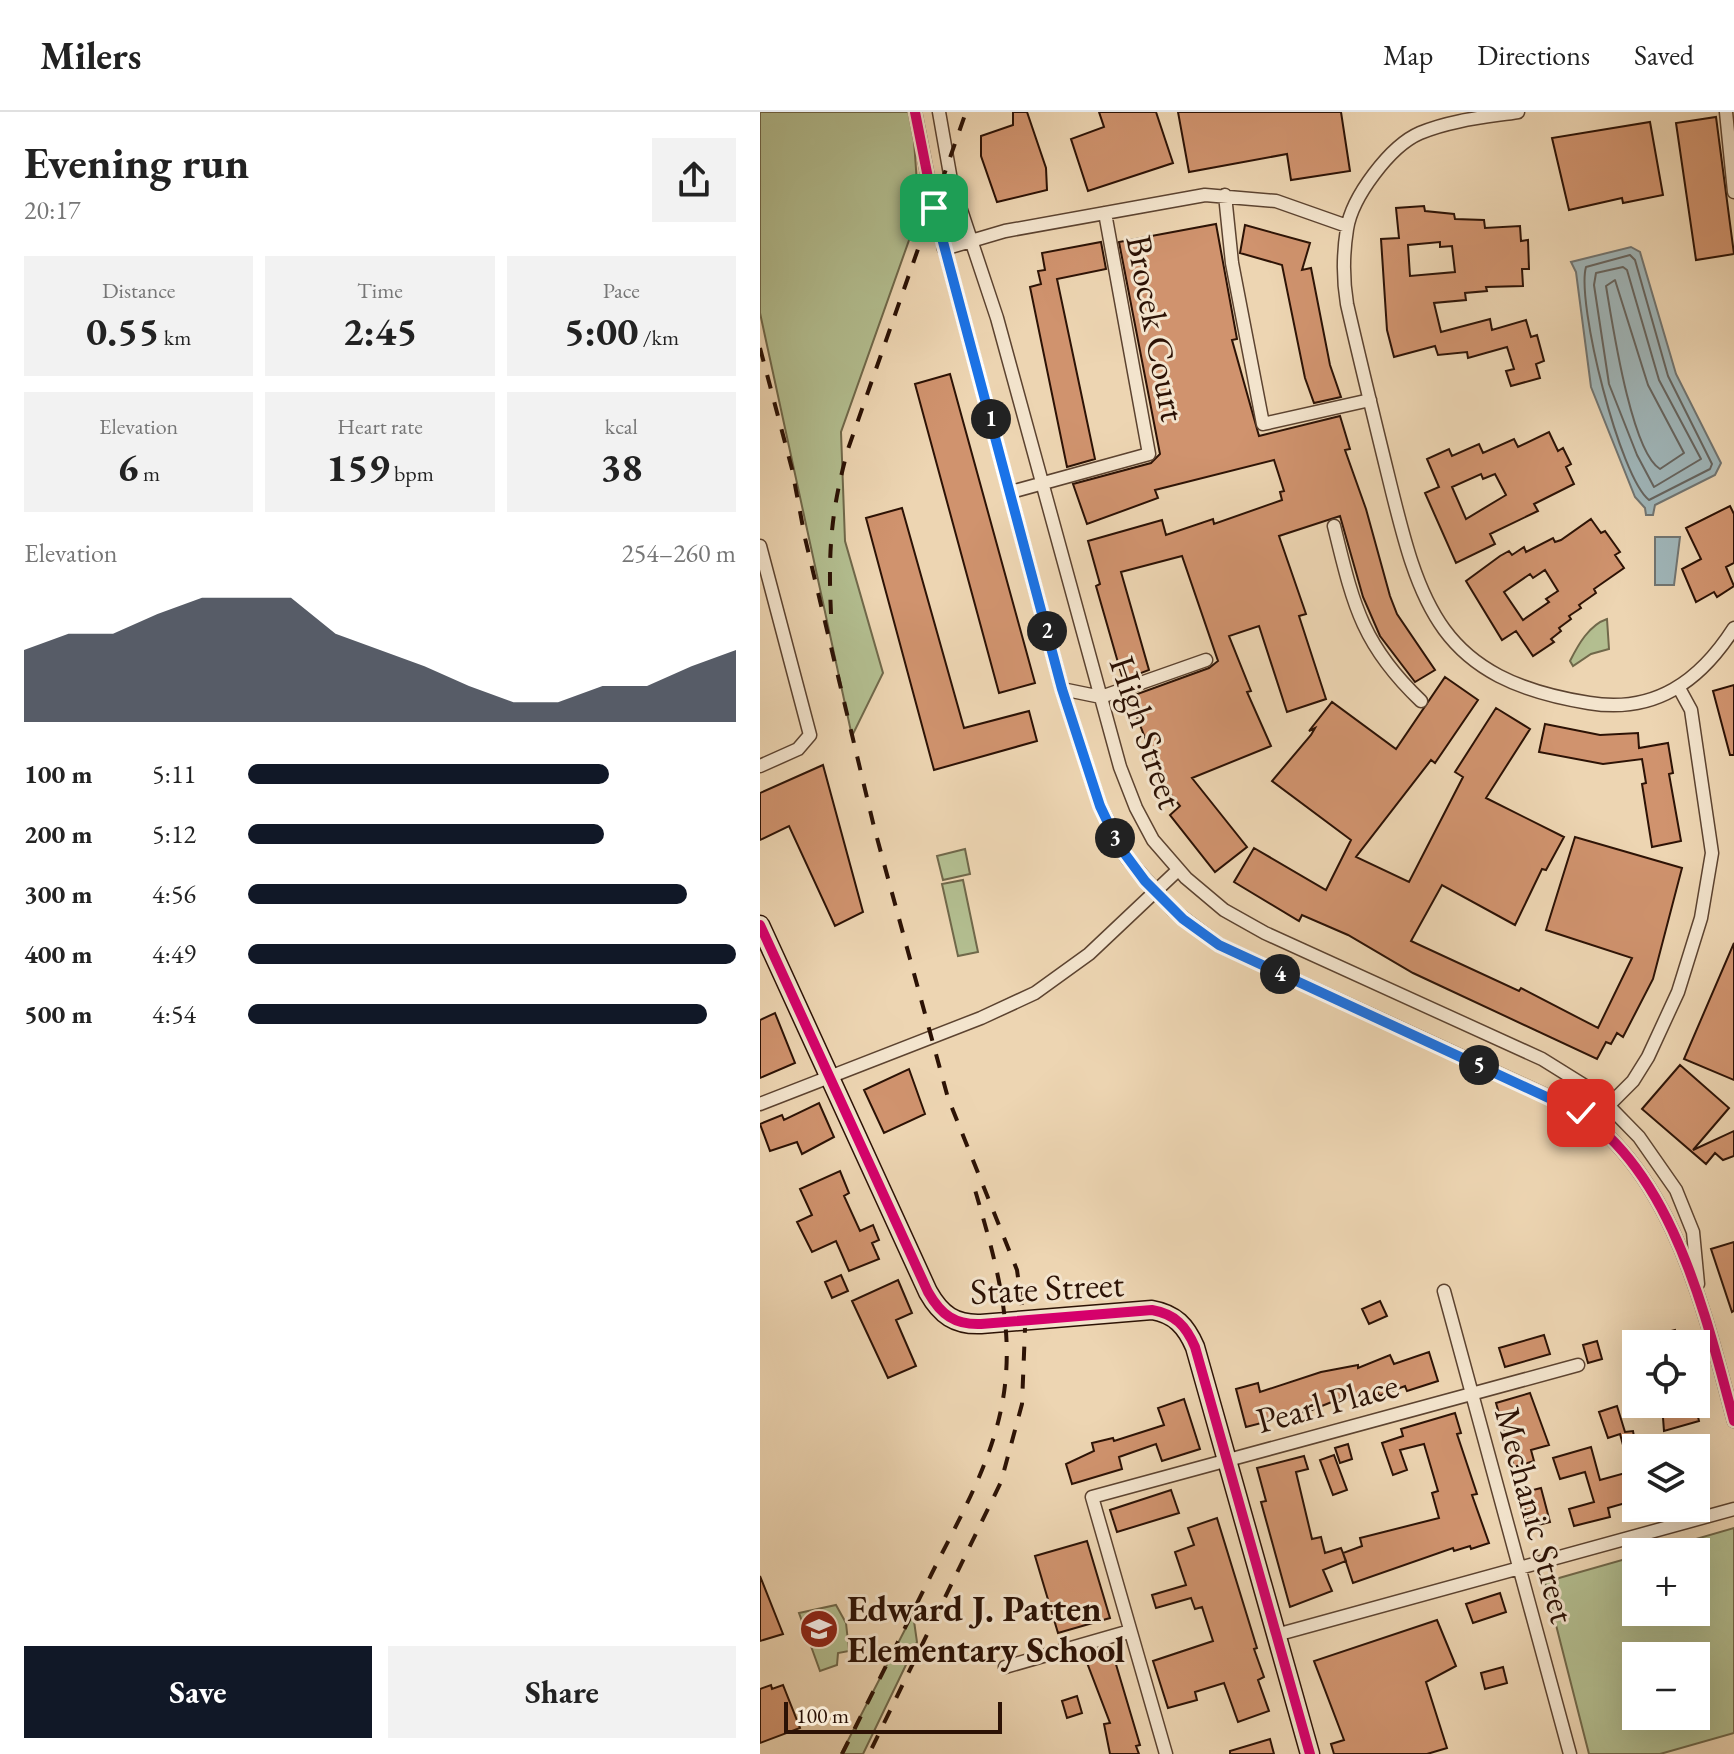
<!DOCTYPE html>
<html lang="en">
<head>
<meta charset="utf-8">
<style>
  body { margin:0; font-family:"EB Garamond",serif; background:#f2f2f2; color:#222; height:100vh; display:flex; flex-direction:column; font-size:30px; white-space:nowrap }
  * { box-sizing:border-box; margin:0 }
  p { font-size:26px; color:#767676 }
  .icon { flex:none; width:44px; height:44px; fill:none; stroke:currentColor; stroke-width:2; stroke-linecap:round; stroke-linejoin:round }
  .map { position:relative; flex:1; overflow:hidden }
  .sheet { display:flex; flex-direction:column; background:#fff; width:760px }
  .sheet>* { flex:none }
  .fabs { position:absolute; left:862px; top:1218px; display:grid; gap:16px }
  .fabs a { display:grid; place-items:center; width:88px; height:88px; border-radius:0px; background:#fff; box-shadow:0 8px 32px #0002; font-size:40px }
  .scale { position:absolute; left:24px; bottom:20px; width:218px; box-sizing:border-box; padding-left:8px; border:4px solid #2c1205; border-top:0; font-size:22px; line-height:28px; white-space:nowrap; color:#2c1205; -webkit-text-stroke:6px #f3e4cd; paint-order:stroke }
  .pin { position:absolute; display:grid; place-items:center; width:68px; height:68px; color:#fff; margin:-34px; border-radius:16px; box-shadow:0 4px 12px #0006 }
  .km { position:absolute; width:40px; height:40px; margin:-20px; border-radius:50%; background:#222; color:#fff; font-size:22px; line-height:40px; text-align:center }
  .round { display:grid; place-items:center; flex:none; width:84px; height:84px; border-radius:0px; background:#f2f2f2 }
  .overview { display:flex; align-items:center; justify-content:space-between; height:136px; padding:0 24px }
  h1 { font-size:44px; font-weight:700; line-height:60px }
  .metrics { display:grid; grid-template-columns:repeat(3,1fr); gap:12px; height:136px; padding:8px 24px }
  .metrics div { display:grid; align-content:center; border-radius:0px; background:#f2f2f2; text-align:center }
  .metrics b { font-size:40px; font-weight:700 }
  .metrics small { font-size:22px; font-weight:400 }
  .metrics p { font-size:22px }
  .chart { height:224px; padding:16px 24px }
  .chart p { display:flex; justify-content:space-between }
  .chart svg { width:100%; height:144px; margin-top:8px; fill:#111827; opacity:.7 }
  .primary-button { display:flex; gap:16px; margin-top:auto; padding:16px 24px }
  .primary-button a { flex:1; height:92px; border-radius:0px; background:#111827; color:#fff; font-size:32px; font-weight:700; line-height:92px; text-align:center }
  .primary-button a+a { background:#f2f2f2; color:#222 }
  ul { padding:0 24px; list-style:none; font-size:26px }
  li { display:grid; grid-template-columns:128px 96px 1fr; align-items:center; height:60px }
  li i { height:20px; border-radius:10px; background:#111827 }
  header { display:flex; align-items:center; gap:48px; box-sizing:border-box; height:112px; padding:0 40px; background:#fff; border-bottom:2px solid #e0e0e0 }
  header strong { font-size:38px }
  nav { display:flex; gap:44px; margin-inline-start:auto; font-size:28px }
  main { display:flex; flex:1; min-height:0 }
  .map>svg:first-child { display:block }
</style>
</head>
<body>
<header>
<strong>Milers</strong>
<nav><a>Map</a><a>Directions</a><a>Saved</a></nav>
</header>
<main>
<section class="sheet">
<div class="overview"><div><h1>Evening run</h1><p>20:17</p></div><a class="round"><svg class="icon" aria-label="share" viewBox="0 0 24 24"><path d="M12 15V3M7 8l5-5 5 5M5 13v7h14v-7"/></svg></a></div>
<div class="metrics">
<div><p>Distance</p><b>0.55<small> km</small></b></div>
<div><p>Time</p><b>2:45</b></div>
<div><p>Pace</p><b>5:00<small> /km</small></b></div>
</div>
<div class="metrics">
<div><p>Elevation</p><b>6<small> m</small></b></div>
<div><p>Heart rate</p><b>159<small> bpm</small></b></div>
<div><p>kcal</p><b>38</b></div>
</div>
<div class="chart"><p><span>Elevation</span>254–260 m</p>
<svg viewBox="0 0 160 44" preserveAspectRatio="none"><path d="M0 44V22L10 17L20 17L30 11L40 6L50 6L60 6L70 17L80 22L90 27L100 33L110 38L120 38L130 33L140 33L150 27L160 22V44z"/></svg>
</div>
<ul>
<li><b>100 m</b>5:11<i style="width:74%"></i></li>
<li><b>200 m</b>5:12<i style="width:73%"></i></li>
<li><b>300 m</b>4:56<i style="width:90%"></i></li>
<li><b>400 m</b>4:49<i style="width:100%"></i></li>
<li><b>500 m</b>4:54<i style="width:94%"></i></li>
</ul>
<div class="primary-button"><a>Save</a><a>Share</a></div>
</section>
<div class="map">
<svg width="974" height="1642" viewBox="0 0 974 1642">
  <rect width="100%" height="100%" fill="#edd5b2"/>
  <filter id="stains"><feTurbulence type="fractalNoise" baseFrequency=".0025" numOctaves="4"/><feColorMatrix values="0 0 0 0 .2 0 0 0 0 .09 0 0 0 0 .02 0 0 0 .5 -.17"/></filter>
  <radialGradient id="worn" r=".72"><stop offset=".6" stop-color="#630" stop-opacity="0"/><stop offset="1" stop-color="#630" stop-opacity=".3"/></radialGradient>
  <path fill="#b3be90" stroke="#70684a" stroke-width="2" fill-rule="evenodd" d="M0,0H152L159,100L81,320L85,429L123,561L92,624L0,201Z
    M847,507L849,537L831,542L813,554L810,549C818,533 829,513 847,507Z
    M205,737L210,762L183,768L177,744Z
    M203,768L218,840L198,844L182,772Z
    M974,1416V1621L900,1642H829L785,1470L876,1444V1500H936V1440H891ZM936,1544V1604H876V1544Z
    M76,1493L86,1511L89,1539L78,1541L77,1553L60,1559L39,1501Z
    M153,1502L157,1530L103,1642H81Z"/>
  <path fill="#9fb5b8" stroke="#717470" stroke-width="2" d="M871,135L880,140L916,262L961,351L955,363L895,393L893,403H886L885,396L875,385L831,275L816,160L811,150Z
    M895,425H920L914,473H895Z"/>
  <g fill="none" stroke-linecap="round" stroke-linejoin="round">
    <path stroke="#66645e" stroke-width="2" d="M870,143L875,148L908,264L952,352L950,357L889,388C860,366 816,190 826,155Z
      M863,155L867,158L899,268L941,347L894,375L877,343L849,272L834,173L836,161Z
      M855,168L888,273L924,341L900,357C871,340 852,209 846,174Z"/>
  </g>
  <path fill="#d0936e" stroke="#2c1205" stroke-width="2" fill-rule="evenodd" d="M253,0H267L286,56L287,78L237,90L221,44V24L253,13Z
    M339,0H396L413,51L328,79L311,27L344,15Z
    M418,0H581L590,59L531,68L527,42L429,60Z
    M956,5L974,142L936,148L916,11Z
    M890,10L903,83L863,91L862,86L809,98L792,26Z
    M664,94L665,99L694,102L695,107L724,108L725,116L760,114L761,129L768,128L769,157H762L763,174L726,175L727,179L705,181L706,188L674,191L681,220L730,207L732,218L766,208L771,225L777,223L784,249L776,252L780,266L751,274L746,259L754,257L747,235L708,246L707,240L678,243L675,234L634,245L627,218L621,127L639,126L636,96ZM680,130V135L692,134L695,160L650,164L648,133Z
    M456,112L477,227L472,228L499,324L580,304L590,337L585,338L606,397L630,484L637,502L675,558L655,570L620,524L603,485L580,404L519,424L546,502L539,504L566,587L527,600L499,514L469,524L491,579L487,580L511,634L432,666L487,735L455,760L410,703L420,694L404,674L369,585L449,556L458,549L422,444L361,460L389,558L363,568L336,474L340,472L328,429L402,408L406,423L453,407L454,412L522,388L520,380L524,379L514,348L395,378L398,386L327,412L313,372L391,351L400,342L359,130Z
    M485,113L550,131L542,158L551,156L570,253L581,285L554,291L545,266L522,153L480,141Z
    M341,130L346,157L297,167L335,347L307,355L270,175L281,172L278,159L285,158L282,141Z
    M190,262L275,571L239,581L155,272Z
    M789,320L798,339L803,336L811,352L806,355L814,372L774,392L778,399L730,422L735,432L696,451L665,381L679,375L667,347L689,337L692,344L719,332L723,341L754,327L758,335ZM721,362L723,367L735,362L746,383L706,407L692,375Z
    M970,394L974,402V451L966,455L974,474L957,485L954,480L936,490L922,457L941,447L926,416Z
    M142,396L204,616L269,599L277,629L174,658L106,406Z
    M831,407L841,421L845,419L860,440L855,443L864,456L834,477L836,481L819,493L821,496L809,504L811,507L799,516L801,519L791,527L794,530L773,544L756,519L742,528L706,469L740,444L749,439L752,443L764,435L766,440L793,426L795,430L801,428ZM785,458L798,479L786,487L789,490L763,508L744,480L770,462L773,466Z
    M685,565L718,588L675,651L671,648L596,745L649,770L703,665L695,660L736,596L770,617L726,686L804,725L786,758L782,757L755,813L682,773L651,829L759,879L761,876L838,916L872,846L786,818L815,725L922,756L893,867L863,925L857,921L851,932L846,930L837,947L653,861L588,823L542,803L539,809L474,770L494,736L566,778L591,728L512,669L551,623L555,616L549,619L572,590L636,637Z
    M974,573V643H970L953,579Z
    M785,612L840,623L878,621L879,636L908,631L913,661L909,662L921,729L892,735L882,672L886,671L882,647L843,652L779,640Z
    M63,653L103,800L75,814L29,714L0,728V681Z
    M974,831V968L924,947Z
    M15,901L35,951L0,966V908Z
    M920,953L969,996L933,1038L974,1019V1044L963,1048L955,1041L946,1052L882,997Z
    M149,957L165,1002L124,1021L104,978Z
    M59,991L74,1025L42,1042L37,1030L10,1039L0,1012L22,1003L24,1008Z
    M80,1059L89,1081L84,1084L100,1119L113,1113L119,1128L112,1131L119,1147L89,1159L76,1129L52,1140L37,1110L52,1103L40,1077Z
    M974,1130V1199L972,1200L951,1137Z
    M81,1163L88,1179L72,1186L65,1170Z
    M138,1168L152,1201L136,1208L156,1254L128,1266L92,1189Z
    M620,1189L627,1204L609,1212L602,1197Z
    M915,1218L918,1232H877V1228Z
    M784,1223L790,1242L745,1255L739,1236Z
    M837,1229L842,1247L828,1251L823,1233Z
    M669,1240L678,1269L647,1279L645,1274L619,1284L618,1281L579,1287L552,1298L486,1315L476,1277L498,1271L500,1280L561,1260L598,1253V1256L630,1243L634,1252Z
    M770,1281L789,1333L771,1338L774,1349L754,1355L736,1291Z
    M424,1287L440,1337L402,1349L396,1332L359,1345L362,1357L312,1372L306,1352L334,1339L332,1331L353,1326L354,1329L404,1313L398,1296Z
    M902,1292H935L939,1309L904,1319Z
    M857,1294L865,1320L873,1319L875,1330L863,1333L860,1322L848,1326L839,1300Z
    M695,1301L701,1321L697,1322L717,1382L712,1383L729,1431L711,1437L710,1434L694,1439L693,1436L593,1471L583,1441L602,1434L600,1426L679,1406L672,1381L678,1379L664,1332L640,1338L647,1358L633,1363L622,1331L643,1324L641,1317Z
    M588,1332L592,1347L580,1351L575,1336Z
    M831,1335L840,1368L876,1358V1388L848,1396L850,1405L814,1414L809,1397L834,1390L825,1360L800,1367L793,1346Z
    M574,1343L587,1378L573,1383L560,1348Z
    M544,1344L548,1357L536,1360L552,1427L561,1425L565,1441L581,1436L586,1449L563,1458L572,1479L530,1495L501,1390L506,1389L497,1356Z
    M781,1376L790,1410L770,1415L761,1381Z
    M411,1378L419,1401L357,1420L350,1398Z
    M457,1406L497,1536L494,1537L504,1565L498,1568L509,1599L478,1610L464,1571L435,1580L437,1588L408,1596L393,1549L453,1529L442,1495L435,1497L431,1486L396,1496L392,1483L426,1473L415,1440L434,1433L428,1416Z
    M327,1429L350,1506L298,1521L275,1444Z
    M0,1464L23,1522L0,1529Z
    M740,1481L746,1500L713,1511L706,1492Z
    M677,1508L696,1554L666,1570L687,1636L667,1642H574L571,1632L584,1628L554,1549Z
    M352,1539L380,1633L376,1634L379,1642H350L344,1612L350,1611L326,1548Z
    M743,1555L747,1571L725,1577L721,1561Z
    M11,1573L12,1577L23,1573L40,1616L0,1631V1577Z
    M317,1584L322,1601L307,1606L302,1589Z
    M510,1627L514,1642H470V1639Z"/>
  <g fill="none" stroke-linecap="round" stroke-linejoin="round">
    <g stroke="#5c4330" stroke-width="15">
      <path id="street" d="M155,0L174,96L302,577L340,694L367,746L413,798L459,833L801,990C910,1045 945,1201 974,1309
        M179,0L191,68L237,206L360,655L376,696L393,728L426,766L464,798L505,821L782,947L835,980L879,1025L916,1078L933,1120L938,1172
        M758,0C726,5 691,8 660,21C630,34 592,85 587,117C583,142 583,168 587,192C600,249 614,306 628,363C660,495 679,567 829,591C895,602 940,569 974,516
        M966,0L974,80
        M465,83L472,151L503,312L610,288
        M184,137L245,119L445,83L516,89L587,114
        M251,380L389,342L345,101
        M574,414C593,491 601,532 661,589
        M0,434L50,623L38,637L0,654
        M302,577L341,585L446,548
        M0,992L221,906L275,881L329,842L418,758
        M832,1010L873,969L888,945L918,880L941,806L952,741L931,598L919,576
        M684,1179L810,1642
        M516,1523L974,1397
        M245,1555L370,1519
        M406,1642L332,1385L818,1253"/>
    </g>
    <g stroke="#2c1205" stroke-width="21">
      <path id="secondary" d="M0,813L168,1180C181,1203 195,1213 221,1212L392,1198C415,1202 426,1214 435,1235L550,1642"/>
    </g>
    <use href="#street" stroke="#f3e4cd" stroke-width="12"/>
    <use href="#secondary" stroke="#f3e4cd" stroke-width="18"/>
    <path stroke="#2c1205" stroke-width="4" stroke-dasharray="14 14" stroke-linecap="butt" d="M0,236L32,357L45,426L114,715L188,986L257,1158L265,1217L262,1292L241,1370L109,1642
      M71,502C68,438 71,399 88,337L206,0
      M82,1642C112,1582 142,1522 172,1461C204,1397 241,1335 246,1262C251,1197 231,1133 213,1071"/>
    <g stroke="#f3e4cd" stroke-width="15">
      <path id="cycleway" d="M155,0L174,96L302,577L340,694L367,746L413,798L459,833L801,990C910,1045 945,1201 974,1309
        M0,813L168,1180C181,1203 195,1213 221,1212L392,1198C415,1202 426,1214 435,1235L550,1642"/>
    </g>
    <use href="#cycleway" stroke="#d6006c" stroke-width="10"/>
  </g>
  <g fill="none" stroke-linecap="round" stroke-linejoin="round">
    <g stroke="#fff" stroke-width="16">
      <path id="route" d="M174,96L302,577L340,694L359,734L385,769L423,807L459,833L821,1001"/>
    </g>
    <use href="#route" stroke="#1a73e8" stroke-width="10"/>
  </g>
  <defs>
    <g id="school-disc" transform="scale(2)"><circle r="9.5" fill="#8f2418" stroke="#f3e4cd"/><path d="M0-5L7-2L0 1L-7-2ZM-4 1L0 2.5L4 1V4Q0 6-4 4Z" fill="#fff"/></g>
  </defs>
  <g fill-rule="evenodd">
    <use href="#school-disc" x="59" y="1517"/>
  </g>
  <g text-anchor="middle" stroke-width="6" stroke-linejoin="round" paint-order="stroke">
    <g font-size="36" fill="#2c1205" stroke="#f3e4cd">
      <text transform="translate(397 216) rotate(79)" y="13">Brocek Court</text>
      <text transform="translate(387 620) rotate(71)" y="13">High Street</text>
      <text transform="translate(287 1175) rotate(-3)" y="13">State Street</text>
      <text transform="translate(567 1290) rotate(-15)" y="13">Pearl Place</text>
      <text transform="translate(776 1403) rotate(75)" y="13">Mechanic Street</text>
    </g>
    <g font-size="36" font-weight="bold" fill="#2c1205" stroke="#f3e4cd" text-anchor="start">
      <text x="87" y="1509">Edward J. Patten<tspan x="87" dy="41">Elementary School</tspan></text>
    </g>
  </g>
  <rect width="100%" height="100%" filter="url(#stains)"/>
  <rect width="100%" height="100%" fill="url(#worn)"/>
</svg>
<div class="fabs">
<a><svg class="icon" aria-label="locate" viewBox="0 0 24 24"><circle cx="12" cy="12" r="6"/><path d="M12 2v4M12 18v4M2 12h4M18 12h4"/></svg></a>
<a><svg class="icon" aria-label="layers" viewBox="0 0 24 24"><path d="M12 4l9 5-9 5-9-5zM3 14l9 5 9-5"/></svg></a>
<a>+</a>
<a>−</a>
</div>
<div class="scale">100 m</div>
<div class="pin" style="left:174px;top:96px;background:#1e9e55"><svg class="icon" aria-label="arrive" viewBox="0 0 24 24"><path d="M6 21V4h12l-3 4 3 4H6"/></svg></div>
<div class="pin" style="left:821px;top:1001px;background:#d93025"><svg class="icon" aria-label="check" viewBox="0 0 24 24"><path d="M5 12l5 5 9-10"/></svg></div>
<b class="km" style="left:231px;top:307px">1</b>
<b class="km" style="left:287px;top:519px">2</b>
<b class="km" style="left:355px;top:726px">3</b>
<b class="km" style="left:520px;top:862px">4</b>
<b class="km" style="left:719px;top:953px">5</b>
</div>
</main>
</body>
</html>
